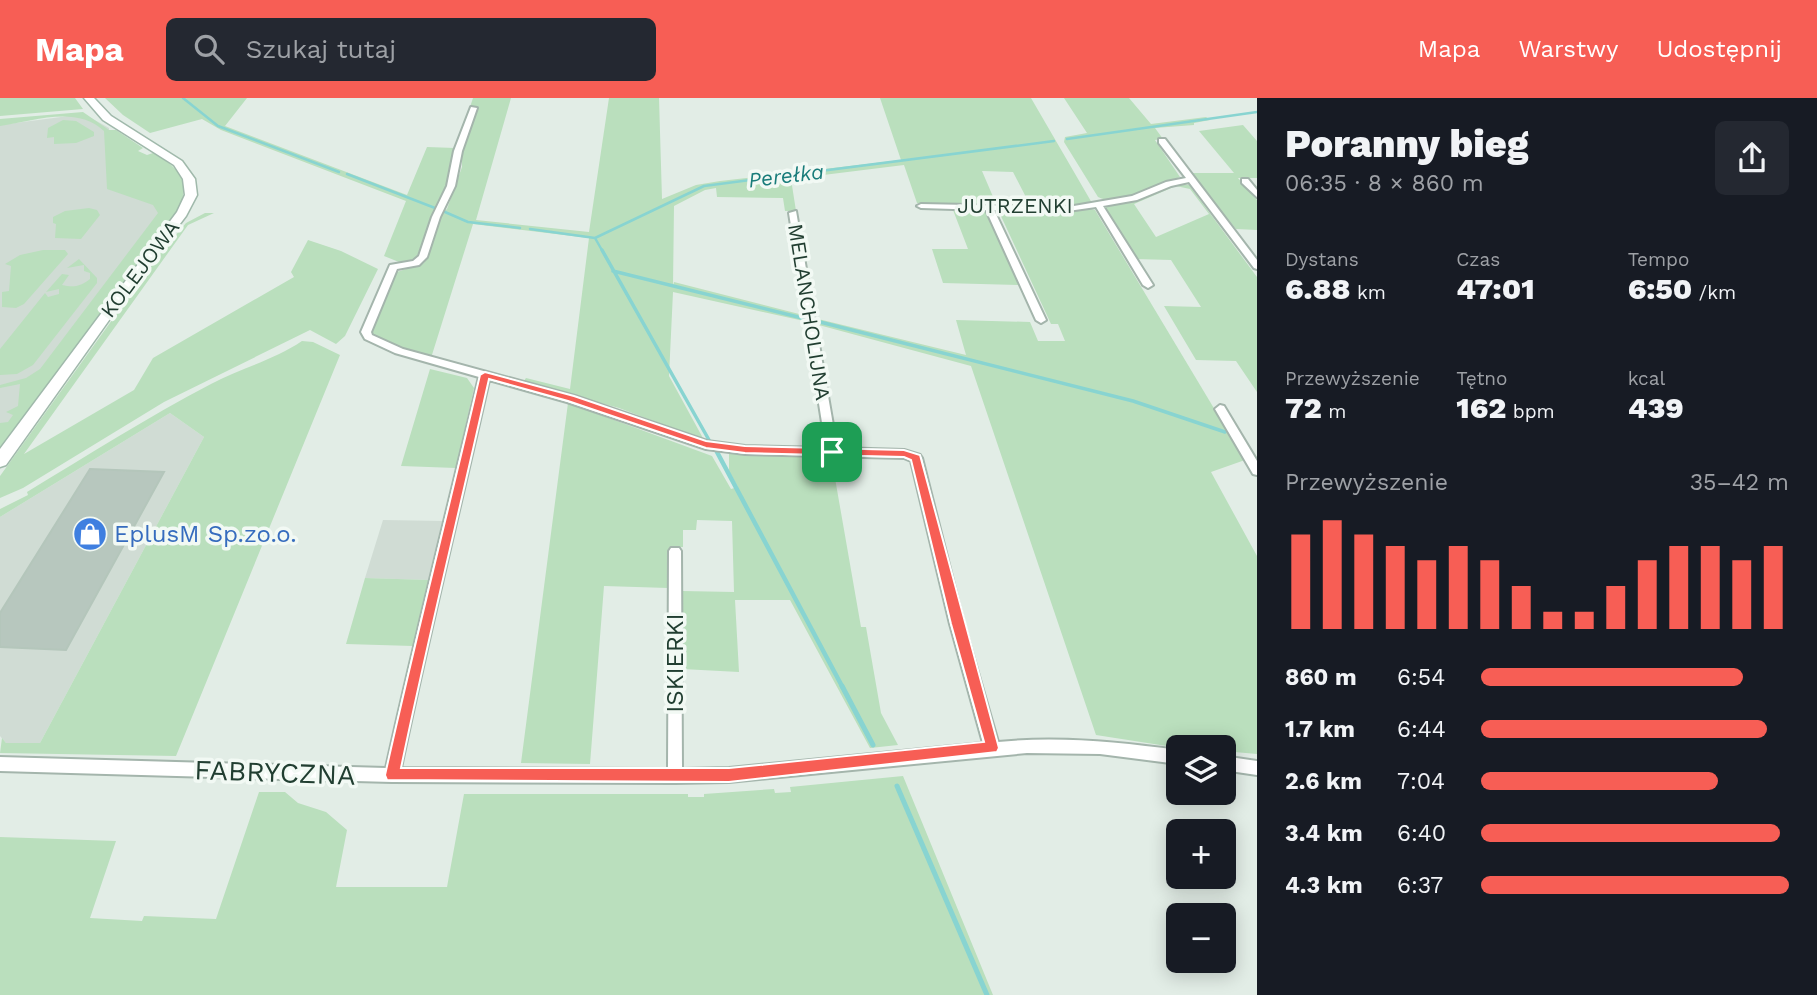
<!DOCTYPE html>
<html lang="pl">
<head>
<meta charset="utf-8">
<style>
  body { margin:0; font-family:"Work Sans",sans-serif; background:#242831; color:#f1f3f6; height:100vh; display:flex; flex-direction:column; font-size:26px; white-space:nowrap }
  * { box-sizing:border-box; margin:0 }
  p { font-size:23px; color:#9ea1a6 }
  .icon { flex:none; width:38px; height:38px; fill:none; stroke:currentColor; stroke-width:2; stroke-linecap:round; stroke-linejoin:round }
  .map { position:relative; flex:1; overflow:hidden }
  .panel { display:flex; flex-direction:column; background:#171b24; width:560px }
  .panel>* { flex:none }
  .fabs { position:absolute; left:1166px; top:637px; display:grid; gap:14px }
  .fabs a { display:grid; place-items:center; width:70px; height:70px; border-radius:10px; background:#171b24; box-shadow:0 4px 18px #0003; font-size:35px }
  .pin { position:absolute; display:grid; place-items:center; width:60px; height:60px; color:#fff; margin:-30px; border-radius:14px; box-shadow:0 4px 10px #0006 }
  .round { display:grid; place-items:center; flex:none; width:74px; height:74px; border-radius:10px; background:#242831 }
  .summary { display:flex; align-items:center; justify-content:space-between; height:119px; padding:0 28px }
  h1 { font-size:38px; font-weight:800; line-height:52px }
  .figures { display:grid; grid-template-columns:repeat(3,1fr); gap:10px; height:119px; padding:7px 28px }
  .figures div { display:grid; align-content:center }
  .figures b { font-size:30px; font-weight:800 }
  .figures small { font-size:19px; font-weight:400 }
  .figures p { font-size:19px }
  .chart { height:196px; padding:14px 28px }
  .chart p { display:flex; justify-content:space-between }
  .chart svg { width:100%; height:126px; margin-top:7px; stroke:#f75e55; stroke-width:6 }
  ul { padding:0 28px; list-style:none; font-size:23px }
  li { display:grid; grid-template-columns:112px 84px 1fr; align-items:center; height:52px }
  li i { height:18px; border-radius:9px; background:#f75e55 }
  header { display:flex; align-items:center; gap:42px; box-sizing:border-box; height:98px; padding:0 35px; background:#f75e55; color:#fff }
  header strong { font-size:33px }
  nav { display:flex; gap:38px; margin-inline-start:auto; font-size:24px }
  .search { width:490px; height:63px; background:#242831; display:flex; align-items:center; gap:18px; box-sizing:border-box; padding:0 24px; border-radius:10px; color:#9ea1a6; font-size:26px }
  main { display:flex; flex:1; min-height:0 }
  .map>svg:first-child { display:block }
</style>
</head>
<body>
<header>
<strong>Mapa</strong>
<div class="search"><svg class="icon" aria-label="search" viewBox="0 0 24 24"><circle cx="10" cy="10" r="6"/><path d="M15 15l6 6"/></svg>Szukaj tutaj</div>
<nav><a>Mapa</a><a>Warstwy</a><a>Udostępnij</a></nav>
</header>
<main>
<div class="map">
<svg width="1257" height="897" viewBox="0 0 1257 897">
  <rect width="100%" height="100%" fill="#e2ede6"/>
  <path fill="#d0dcd4" d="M84,16L109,30L110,87L169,108L0,337V27Z
    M170,315L204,339L40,645H6L0,638V419Z
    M383,422L444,423L430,482L365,480Z"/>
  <path fill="#badfbd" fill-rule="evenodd" d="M0,0H75L83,11L0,18Z
    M105,0H247L225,28L407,97L427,49L455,50C450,90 430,126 416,163L404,166L384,158L406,103L221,32L202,21L150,35L123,17Z
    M473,0H511L476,122L589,134L609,0H659L662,101L696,87L720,83L901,62L880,0H1031L1092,105L1064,109L1029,105L1013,74L982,73L994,101L1001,105H917L904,67L791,81L796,113H785L783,100L717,99L716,90L705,92L674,108L673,188L674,184L803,217L804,223L673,194L669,278L704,342L619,310L523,284L526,280L570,291L589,140L473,126L431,260L391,247L371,235L394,175L424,165L440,116L447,111L462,69V51L476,10L470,9Z
    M1064,0H1129L1151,26L1206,19L1210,22L1194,25V27L1155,30L1163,41L1155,42L1180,79C1158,87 1121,111 1098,99L1064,44L1065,39L1087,35Z
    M83,14L109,32H116L143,50L138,53L147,57L153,55C184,72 194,89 172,121L0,352V325L8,324L13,317L6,314L18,308L20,286L0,290V287L26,280L40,271L158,115L153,107L107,91L104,33C76,7 34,23 0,28V21Z
    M63,22L76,23L94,34V38L76,45L54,46V39L47,40L48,30Z
    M1243,27L1257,43V80H1238L1257,102V132L1236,131L1189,75H1234L1199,33Z
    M1173,86L1189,87L1257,179V294L1236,263L1196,262L1164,208L1201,209L1171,162L1135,161L1104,112L1107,107L1132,103ZM1176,88L1190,91L1209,116L1156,139L1134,106Z
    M89,110L97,112L100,117L81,141L55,140L56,126L53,125V119L65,113Z
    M1091,111L1095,112L1245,362L1211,374L1257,458V656L1223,653V649H1173L1096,637L971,268L815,226L814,220L966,257L956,222L1030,224L1038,243H1065L1058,226H1051L1000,116L1005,112L1067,114Z
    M953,112H981L988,115L1020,187L943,185L932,151H968Z
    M205,115H214L188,127L24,356L134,292L153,260L294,179L291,174L308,142L341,153L378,171L345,238L336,246L310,232L164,304L23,390L0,400V378L158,158L186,125Z
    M43,152H65L68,156L24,206L16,210L2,209V194L9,193L11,168L5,166L20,157Z
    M79,161L97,180V185L33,267L17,276L0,277V251L45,195L48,199L59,196V191L46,194L62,176L69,177L62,187C74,190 81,188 90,181V175L84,173V167L67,170Z
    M302,243L313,244L340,257L176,658L0,655L2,640L6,645H40L204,339L170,315L0,419V411L28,397L27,394C88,357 148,319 211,286C241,270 274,262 302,243Z
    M430,271L467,280L474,290L456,370L401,368Z
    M568,305L712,358L731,391L738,389L729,373V354L826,358L832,363L861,529H866L881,615L898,647L870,650L790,502H735L739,574L682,571V493L734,494L732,423L697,422L696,432H683V449H669L668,490L604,488L590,666L521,665Z
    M365,480L430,482L413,548L346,546Z
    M903,678L993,897H0V739L116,743L90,820L142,823L144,818L216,821L259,694H285L298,705L326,714L347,732L336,789H447L464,696H688V699H704V696L774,691L775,695L791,694L790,689Z"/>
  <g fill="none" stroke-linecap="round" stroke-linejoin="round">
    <path stroke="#88d4d1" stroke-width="2.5" d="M183,0L218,28L339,74
      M1067,41L1257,14
      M347,76L435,110
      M445,114L468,124L520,130
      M530,131L595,140L704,88L1054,43
      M595,140L603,154"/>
    <path stroke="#88d4d1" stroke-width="3.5" d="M602,152L709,342
      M613,173L802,220
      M816,223L1133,303L1225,334"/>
    <path stroke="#88d4d1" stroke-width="4.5" d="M717,354L843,590"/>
    <path stroke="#88d4d1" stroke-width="5" d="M842,588L873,647
      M897,688L987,897"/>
  </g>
  <path fill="#b7c7be" stroke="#b4c6bb" stroke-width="2" d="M90,371L164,374L66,552L0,549V515Z"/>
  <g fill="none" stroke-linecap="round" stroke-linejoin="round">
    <g stroke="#a4b5ac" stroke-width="4">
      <path id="street" d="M471,9L477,10L462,53L455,88L440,119L427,159L419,167L397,171L371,234L372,237L403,251L575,298L707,343L745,348L826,350L789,115L796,113L837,350L904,352L920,357L922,360L964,526L998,644C1058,638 1117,644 1178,652V666L1100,656L1027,655L729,684L675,685L392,684L0,673V659L386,670C415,539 448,409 479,279L395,255L365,241L361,234L390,167L413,163L419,158L432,119L447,88L454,53ZM489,282L567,304L706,351L745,356L904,360L911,363L950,526L983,645L729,670L682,671L681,453L679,450H671L669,453L668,671L401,670C428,540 460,411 489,282Z
        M1159,41H1165L1257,162V171L1254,170L1189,84L1171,88L1137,102L1103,108L1153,187L1148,190L1143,187L1096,109L1068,113L994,112L1046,222L1041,225L1036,222L986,112L921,110L917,108L921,106L1068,109L1132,98L1166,84L1186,80L1159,45Z
        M1242,81H1248L1257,92V99L1242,85Z
        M1220,307L1224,308L1257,363V377L1253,376L1215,311Z
        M1223,658L1257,663V677L1223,672Z"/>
    </g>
    <g stroke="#a0b9ab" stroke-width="3">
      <path id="secondary" d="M84,0H94L111,18L182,63L195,81L197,97L186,118L144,173L6,367L0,369V351L177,114L185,97L183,81L174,67L103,22Z"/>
    </g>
    <use href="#street" fill="#fff" fill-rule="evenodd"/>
    <use href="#secondary" fill="#fff" fill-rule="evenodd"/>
  </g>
  <path fill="#f75e55" stroke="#fff" stroke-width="2" fill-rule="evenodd" d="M485,274L574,298L706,343L745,348L904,352L920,357L999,650L997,654L729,684L387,682L385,677C415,543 449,410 480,277ZM489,281L568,303L706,350L745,355L904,359L911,362L951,526L984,644L729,670H401C428,540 460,411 489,281Z"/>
  <defs>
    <g id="shop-disc" transform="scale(1.75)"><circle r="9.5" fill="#3f7fe0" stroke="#f2f9f4"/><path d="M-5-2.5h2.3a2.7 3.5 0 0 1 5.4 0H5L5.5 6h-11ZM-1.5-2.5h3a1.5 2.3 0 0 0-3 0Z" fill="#fff"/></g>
  </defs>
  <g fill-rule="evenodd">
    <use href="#shop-disc" x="90" y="436"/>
  </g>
  <g text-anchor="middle" stroke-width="7" stroke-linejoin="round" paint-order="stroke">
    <g font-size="21" font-style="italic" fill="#197c7a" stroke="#f2f9f4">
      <text transform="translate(786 78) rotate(-7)" y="7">Perełka</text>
    </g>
    <g font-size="21" fill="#213e31" stroke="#f2f9f4">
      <text x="1015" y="115">JUTRZENKI</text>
      <text transform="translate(140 171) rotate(-53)" y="7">KOLEJOWA</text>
      <text transform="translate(809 214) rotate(81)" y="7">MELANCHOLIJNA</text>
    </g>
    <g font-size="24" fill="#366cbe" stroke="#f2f9f4" text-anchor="start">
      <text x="114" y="444">EplusM Sp.zo.o.</text>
    </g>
    <g font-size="24" fill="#213e31" stroke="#f2f9f4">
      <text transform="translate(675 565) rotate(-90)" y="8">ISKIERKI</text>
    </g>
    <g font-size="28" fill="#213e31" stroke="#f2f9f4">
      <text transform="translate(275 674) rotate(2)" y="10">FABRYCZNA</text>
    </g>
  </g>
</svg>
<div class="fabs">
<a><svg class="icon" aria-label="layers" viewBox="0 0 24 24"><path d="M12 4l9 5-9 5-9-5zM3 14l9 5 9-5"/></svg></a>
<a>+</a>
<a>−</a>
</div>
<div class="pin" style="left:832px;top:354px;background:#1e9e55"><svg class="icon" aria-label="arrive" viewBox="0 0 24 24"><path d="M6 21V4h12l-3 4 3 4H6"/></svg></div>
</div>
<section class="panel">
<div class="summary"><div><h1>Poranny bieg</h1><p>06:35 · 8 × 860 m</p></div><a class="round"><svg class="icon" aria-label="share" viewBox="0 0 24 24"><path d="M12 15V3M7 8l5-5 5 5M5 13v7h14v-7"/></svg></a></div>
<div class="figures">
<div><p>Dystans</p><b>6.88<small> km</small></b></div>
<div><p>Czas</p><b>47:01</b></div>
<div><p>Tempo</p><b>6:50<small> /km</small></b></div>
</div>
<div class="figures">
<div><p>Przewyższenie</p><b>72<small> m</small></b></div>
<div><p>Tętno</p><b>162<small> bpm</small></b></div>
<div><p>kcal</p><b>439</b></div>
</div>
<div class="chart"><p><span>Przewyższenie</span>35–42 m</p>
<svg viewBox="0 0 160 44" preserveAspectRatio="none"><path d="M5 44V11M15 44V6M25 44V11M35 44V15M45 44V20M55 44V15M65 44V20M75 44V29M85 44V38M95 44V38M105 44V29M115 44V20M125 44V15M135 44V15M145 44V20M155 44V15"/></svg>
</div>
<ul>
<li><b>860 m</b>6:54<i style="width:85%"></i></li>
<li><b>1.7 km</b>6:44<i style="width:93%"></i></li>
<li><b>2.6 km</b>7:04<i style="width:77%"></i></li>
<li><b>3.4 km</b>6:40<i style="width:97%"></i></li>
<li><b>4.3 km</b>6:37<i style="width:100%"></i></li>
</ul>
</section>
</main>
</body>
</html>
